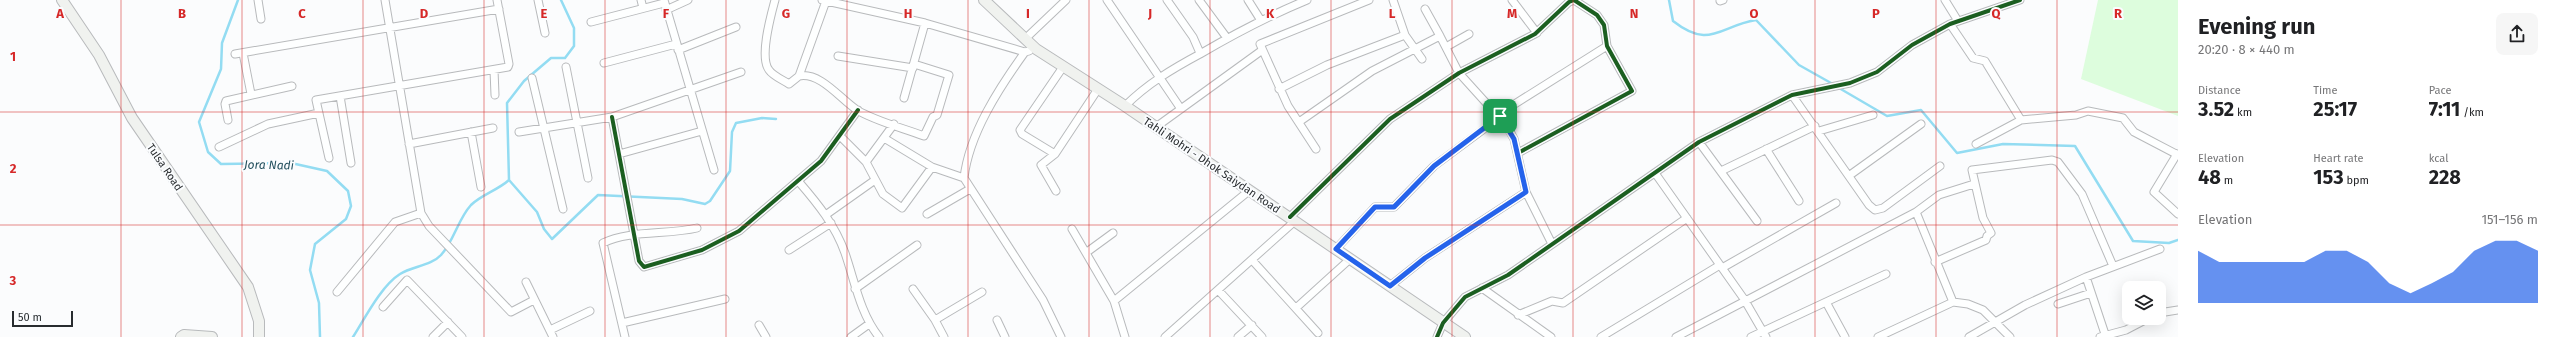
<!DOCTYPE html>
<html lang="en">
<head>
<meta charset="utf-8">
<style>
  body { margin:0; font-family:"Fira Sans",sans-serif; background:#f6f6f6; color:#202124; height:100vh; display:flex; flex-direction:column; font-size:15px; white-space:nowrap }
  * { box-sizing:border-box; margin:0 }
  p { font-size:13px; color:#757577 }
  .icon { flex:none; width:22px; height:22px; fill:none; stroke:currentColor; stroke-width:2; stroke-linecap:round; stroke-linejoin:round }
  .map { position:relative; flex:1; overflow:hidden }
  .drawer { display:flex; flex-direction:column; background:#fff; width:380px }
  .drawer>* { flex:none }
  .fabs { position:absolute; left:2122px; top:281px; display:grid; gap:8px }
  .fabs a { display:grid; place-items:center; width:44px; height:44px; border-radius:8px; background:#fff; box-shadow:0 4px 16px #0002; font-size:20px }
  .scale { position:absolute; left:12px; bottom:10px; width:61px; box-sizing:border-box; padding-left:4px; border:2px solid #282c2f; border-top:0; font-size:11px; line-height:14px; white-space:nowrap; color:#282c2f; -webkit-text-stroke:3px #fafcfe; paint-order:stroke }
  .pin { position:absolute; display:grid; place-items:center; width:34px; height:34px; color:#fff; margin:-17px; border-radius:8px; box-shadow:0 2px 6px #0006 }
  .round { display:grid; place-items:center; flex:none; width:42px; height:42px; border-radius:8px; background:#f6f6f6 }
  .summary { display:flex; align-items:center; justify-content:space-between; height:68px; padding:0 20px }
  h1 { font-size:22px; font-weight:700; line-height:30px }
  .figures { display:grid; grid-template-columns:repeat(3,1fr); gap:6px; height:68px; padding:4px 20px }
  .figures div { display:grid; align-content:center }
  .figures b { font-size:20px; font-weight:700 }
  .figures small { font-size:11px; font-weight:400 }
  .figures p { font-size:11px }
  .chart { height:112px; padding:8px 20px }
  .chart p { display:flex; justify-content:space-between }
  .chart svg { width:100%; height:72px; margin-top:4px; fill:#2563eb; opacity:.7 }
  main { display:flex; flex:1; min-height:0 }
  .map>svg:first-child { display:block }
</style>
</head>
<body>
<main>
<div class="map">
<svg width="2178" height="337" viewBox="0 0 2178 337">
  <rect width="100%" height="100%" fill="#fbfcfd"/>
  <path fill="#ddfddd" d="M2098,0H2178V116L2081,79Z"/>
  <g fill="none" stroke-linecap="round" stroke-linejoin="round">
    <path stroke="#93dcf2" stroke-width="2.5" d="M238,0L222,43L221,69L199,122L208,152L221,164L291,163L327,171L348,191L351,206L346,219L315,244L310,270L319,303L320,337
      M1669,0L1673,21C1710,50 1719,26 1756,20L1799,65L1831,83
      M1839,88L1887,116L1921,110L1957,153L2003,144L2075,146L2133,241L2169,243L2178,240
      M509,180L537,212L544,229L552,239L598,195L682,199L705,204L710,201L730,171L732,132L736,123L762,118L776,119
      M353,337C365,318 381,286 400,274C412,266 431,266 441,255C454,241 458,219 471,205C481,195 498,190 509,180L507,103L524,81L551,58H565L574,46V28L561,0"/>
    <g stroke="#b8babc" stroke-width="9">
      <path id="street" d="M258,0L261,19
        M385,0L421,213L429,226L511,312L534,300
        M538,0L545,33
        M641,0L643,8
        M664,0L714,170
        M775,0C771,15 759,57 769,70C773,76 783,80 789,84L799,76C821,72 840,99 857,110C875,121 903,128 924,136L933,117L937,115L949,75L914,64
        M822,0L925,23L1025,52L1029,51
        M1107,0L1181,109
        M1167,0L1193,37L1200,53
        M1199,0L1227,38
        M1248,0L1260,19
        M1393,0L1405,35L1422,59
        M1512,0L1537,33
        M1945,0L1958,21
        M1720,1L1723,0
        M1425,9L1440,36
        M666,10L688,0
        M591,22L664,3
        M1950,24L1973,58L1985,61L2021,120
        M1025,39L1066,0
        M1446,47L1469,34
        M678,50L736,27
        M1025,52C999,88 969,134 964,178L1043,300L1061,337
        M243,53L251,94
        M235,54L499,9
        M838,56L913,68
        M604,63L676,44
        M566,67L588,178
        M494,70L495,95
        M799,76L826,1
        M532,78L563,209
        M1279,89L1327,65L1405,35
        M1792,95L1869,205L1875,210L1883,208L1940,166
        M340,96L351,163
        M904,98L925,23
        M1125,106C1147,84 1172,69 1200,54C1236,33 1268,16 1307,0
        M612,117L639,261L644,267L702,250L739,231L821,161L858,110
        M228,120L225,104L226,101L292,86
        M1299,122L1372,71L1440,36L1459,73L1507,126L1514,139L1526,192L1552,244
        M1156,127L1261,51
        M1819,131L1873,115
        M471,132L481,187
        M519,132L612,117L741,72
        M840,136L866,162L883,194L902,208L932,167
        M884,138L932,167L964,178
        M1699,142L1757,221
        M409,144L493,128
        M1976,144L2021,120L2076,115L2088,111L2123,118L2134,132L2178,155
        M219,147L268,124L319,113
        M1316,149L1288,106L1260,44L1369,0
        M1766,149L1799,201
        M619,154L702,131
        M1055,154L1022,134L1020,130L1063,67
        M2177,154L2154,192L2178,214
        M329,158L316,100L508,67L509,64L497,0
        M866,162L894,124
        M1721,171L1815,126
        M1655,173L1744,299L1766,337
        M1850,175L1921,124
        M799,182C818,204 835,225 845,253C855,282 860,313 879,337
        M1056,191L1041,165L1055,154L1098,89
        M1916,212L1953,302
        M827,214L875,180
        M927,214L970,189
        M1290,217L1390,119L1459,73L1535,34L1569,2L1574,0L1597,15L1604,25L1607,46L1632,91L1518,153
        M1072,229L1114,301L1125,337
        M1336,249L1375,207H1394L1434,166L1488,126L1510,107L1607,46
        M789,250L831,223
        M1087,252L1113,233
        M1252,260L1318,333
        M1935,262L1986,240L1987,236L1991,233L1983,218L1972,170L2052,160L2058,162L2082,194L2113,266
        M1722,268L1836,203
        M526,282L553,337
        M1390,286L1425,258L1526,192
        M1482,288L1551,337
        M855,289L917,245
        M913,289L935,320L944,337
        M1218,290L1262,337
        M337,292L395,222L421,213
        M1114,301L1250,190
        M1826,302L1845,337
        M2058,304L2091,293
        M383,307L407,280L462,337
        M1296,308L1350,259
        M2159,313L2178,310
        M1518,315L1552,301L1563,303L1687,218
        M935,320L982,292
        M997,320L1005,337
        M622,323L725,299
        M759,325L766,337
        M550,330L590,311
        M433,337L448,322
        M625,337L603,243C629,230 668,235 697,228
        M851,337L869,324
        M1165,337L1295,221
        M1238,337L1252,325
        M1437,337L1443,323L1465,297L1508,275L1699,142L1792,95L1850,83L1877,72L1912,45L1950,24L2020,0
        M1601,337L1720,265
        M1676,337L1916,212L1939,195L1974,184
        M1751,337L1886,274
        M1878,337L1953,302L1968,304L1983,310L2010,337
        M1969,337L2025,305L2086,277
        M2100,337L2126,330L2149,318
        M2106,337L2086,277L2160,249"/>
    </g>
    <g stroke="#b8babc" stroke-width="12">
      <path id="secondary" d="M62,0L99,55L132,118L248,287L259,321V337
        M984,0L1036,49L1125,106L1465,337
        M181,337L184,335L212,337"/>
    </g>
    <use href="#street" stroke="#feffff" stroke-width="7"/>
    <use href="#secondary" stroke="#f0f2ef" stroke-width="10"/>
    <g stroke="#fafcfe" stroke-width="6">
      <path id="cycleway" d="M612,117L639,261L644,267L702,250L739,231L821,161L858,110
        M1290,217L1390,119L1459,73L1535,34L1569,2L1574,0L1597,15L1604,25L1607,46L1632,91L1518,153
        M1437,337L1443,323L1465,297L1508,275L1699,142L1792,95L1850,83L1877,72L1912,45L1950,24L2020,0"/>
    </g>
    <use href="#cycleway" stroke="#1b5e20" stroke-width="4"/>
  </g>
  <g fill="none" stroke-linecap="round" stroke-linejoin="round">
    <g stroke="#fff" stroke-width="8">
      <path id="route" d="M1500,116L1514,139L1526,192L1425,258L1390,286L1336,249L1375,207H1394L1434,166Z"/>
    </g>
    <use href="#route" stroke="#2563eb" stroke-width="5"/>
  </g>
  <path fill="none" stroke="#d62828" stroke-width="1" stroke-opacity="0.55" d="M121,0V337M242,0V337M363,0V337M484,0V337M605,0V337M726,0V337M847,0V337M968,0V337M1089,0V337M1210,0V337M1331,0V337M1452,0V337M1573,0V337M1694,0V337M1815,0V337M1936,0V337M2057,0V337M0,112H2178M0,225H2178"/>
  <g text-anchor="middle" stroke-width="4" stroke-linejoin="round" paint-order="stroke">
    <g font-size="11" fill="#282c2f" stroke="#fafcfe">
      <text transform="translate(1212 165) rotate(34)" y="4">Tahli Mohri - Dhok Saiydan Road</text>
      <text transform="translate(165 167) rotate(56)" y="4">Tulsa Road</text>
    </g>
    <g font-size="12" font-style="italic" fill="#214e5c" stroke="#fafcfe">
      <text transform="translate(269 165) rotate(1)" y="4">Jora Nadi</text>
    </g>
  </g>
  <g font-size="13" text-anchor="middle" font-weight="bold" fill="#d62828" stroke="#fafcfe" stroke-width="4" stroke-linejoin="round" paint-order="stroke">
    <text x="60" y="18">A</text>
    <text x="182" y="18">B</text>
    <text x="302" y="18">C</text>
    <text x="424" y="18">D</text>
    <text x="544" y="18">E</text>
    <text x="666" y="18">F</text>
    <text x="786" y="18">G</text>
    <text x="908" y="18">H</text>
    <text x="1028" y="18">I</text>
    <text x="1150" y="18">J</text>
    <text x="1270" y="18">K</text>
    <text x="1392" y="18">L</text>
    <text x="1512" y="18">M</text>
    <text x="1634" y="18">N</text>
    <text x="1754" y="18">O</text>
    <text x="1876" y="18">P</text>
    <text x="1996" y="18">Q</text>
    <text x="2118" y="18">R</text>
    <text x="13" y="61">1</text>
    <text x="13" y="173">2</text>
    <text x="13" y="285">3</text>
  </g>
</svg>
<div class="fabs">
<a><svg class="icon" aria-label="layers" viewBox="0 0 24 24"><path d="M12 4l9 5-9 5-9-5zM3 14l9 5 9-5"/></svg></a>
</div>
<div class="scale">50 m</div>
<div class="pin" style="left:1500px;top:116px;background:#1e9e55"><svg class="icon" aria-label="arrive" viewBox="0 0 24 24"><path d="M6 21V4h12l-3 4 3 4H6"/></svg></div>
</div>
<section class="drawer">
<div class="summary"><div><h1>Evening run</h1><p>20:20 · 8 × 440 m</p></div><a class="round"><svg class="icon" aria-label="share" viewBox="0 0 24 24"><path d="M12 15V3M7 8l5-5 5 5M5 13v7h14v-7"/></svg></a></div>
<div class="figures">
<div><p>Distance</p><b>3.52<small> km</small></b></div>
<div><p>Time</p><b>25:17</b></div>
<div><p>Pace</p><b>7:11<small> /km</small></b></div>
</div>
<div class="figures">
<div><p>Elevation</p><b>48<small> m</small></b></div>
<div><p>Heart rate</p><b>153<small> bpm</small></b></div>
<div><p>kcal</p><b>228</b></div>
</div>
<div class="chart"><p><span>Elevation</span>151–156 m</p>
<svg viewBox="0 0 160 44" preserveAspectRatio="none"><path d="M0 44V12L10 19L20 19L30 19L40 19L50 19L60 12L70 12L80 19L90 32L100 38L110 32L120 25L130 12L140 6L150 6L160 12V44z"/></svg>
</div>
</section>
</main>
</body>
</html>
